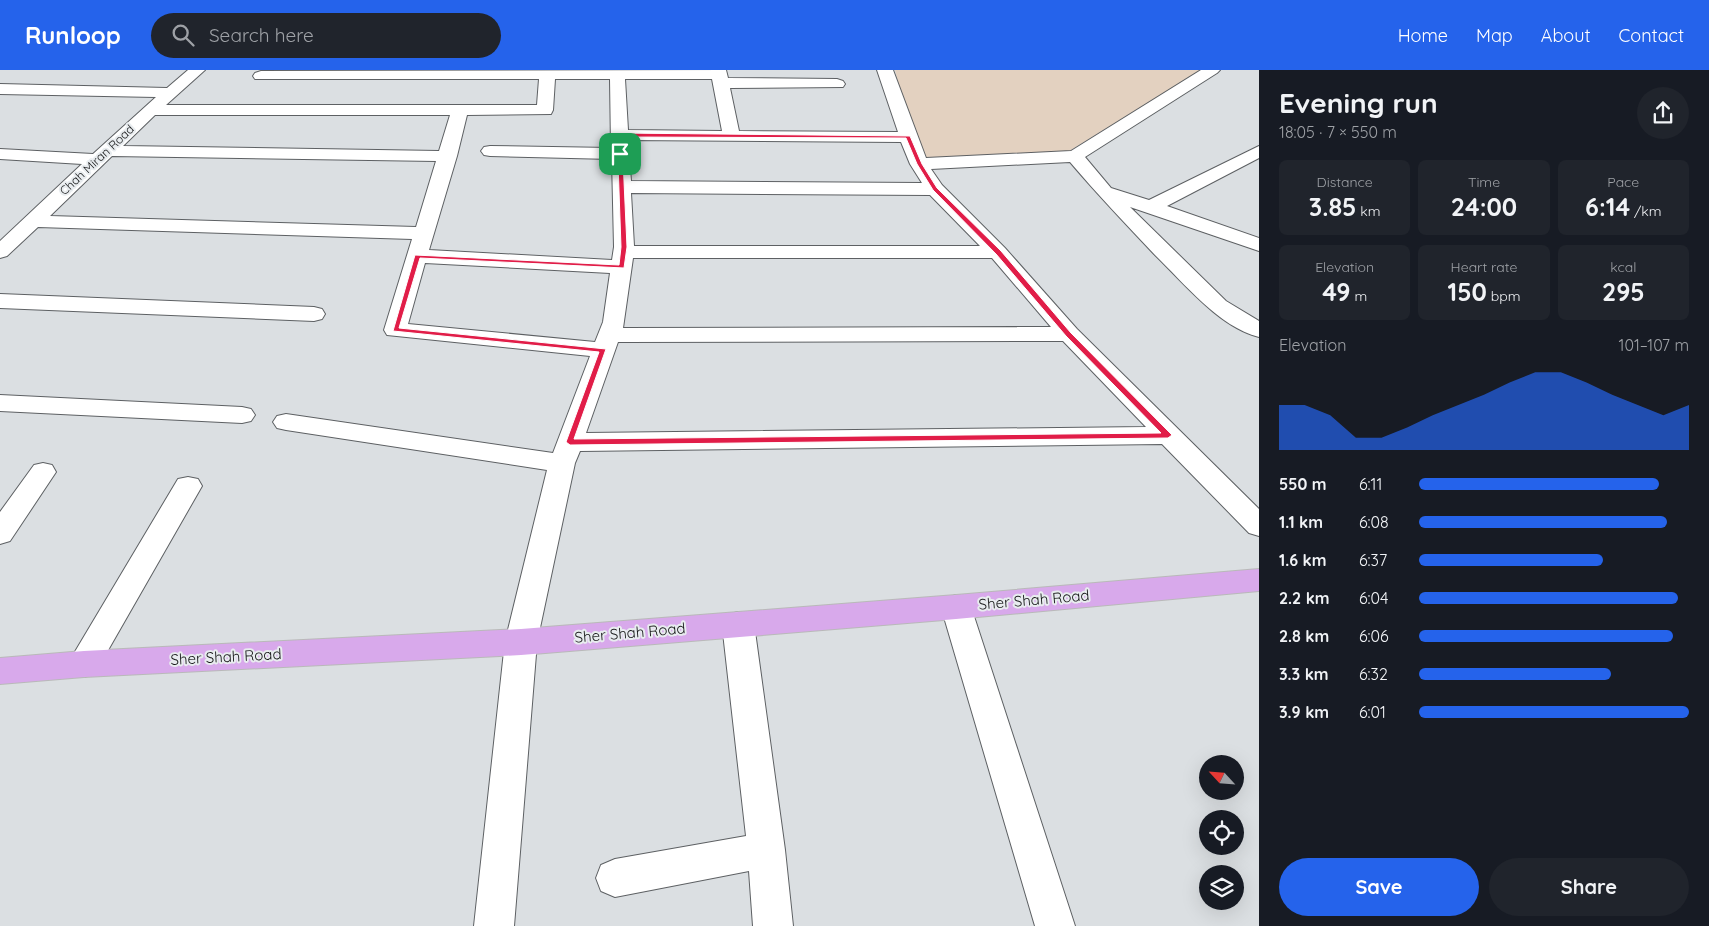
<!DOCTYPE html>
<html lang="en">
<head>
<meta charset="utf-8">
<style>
  body { margin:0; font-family:Quicksand,sans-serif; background:#20242c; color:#f1f3f6; height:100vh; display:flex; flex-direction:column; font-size:19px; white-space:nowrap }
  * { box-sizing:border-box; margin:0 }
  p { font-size:16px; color:#9ea1a6 }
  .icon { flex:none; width:28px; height:28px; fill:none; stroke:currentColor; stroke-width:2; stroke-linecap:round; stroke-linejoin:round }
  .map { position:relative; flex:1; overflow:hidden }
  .details { display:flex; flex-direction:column; background:#171b24; width:450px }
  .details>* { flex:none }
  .needle { width:32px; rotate:296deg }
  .tools { position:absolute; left:1199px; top:685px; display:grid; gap:10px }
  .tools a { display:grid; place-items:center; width:45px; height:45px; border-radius:50%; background:#171b24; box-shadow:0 5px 20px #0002; font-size:25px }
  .pin { position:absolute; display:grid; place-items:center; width:42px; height:42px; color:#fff; margin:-21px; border-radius:10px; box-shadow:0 2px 8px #0006 }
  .round { display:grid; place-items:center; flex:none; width:52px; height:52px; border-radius:26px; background:#20242c }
  .summary { display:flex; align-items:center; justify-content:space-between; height:85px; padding:0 20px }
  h1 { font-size:28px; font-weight:800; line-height:38px }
  .metrics { display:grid; grid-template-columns:repeat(3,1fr); gap:8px; height:85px; padding:5px 20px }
  .metrics div { display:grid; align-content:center; border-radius:8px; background:#20242c; text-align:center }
  .metrics b { font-size:25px; font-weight:800 }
  .metrics small { font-size:14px; font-weight:400 }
  .metrics p { font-size:14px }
  .chart { height:140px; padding:10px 20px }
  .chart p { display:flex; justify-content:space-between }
  .chart svg { width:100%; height:90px; margin-top:5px; fill:#2563eb; opacity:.7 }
  .primary-button { display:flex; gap:10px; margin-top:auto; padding:10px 20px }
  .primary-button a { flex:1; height:58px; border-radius:30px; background:#2563eb; color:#fff; font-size:20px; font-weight:800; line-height:58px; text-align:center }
  .primary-button a+a { background:#20242c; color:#f1f3f6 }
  ul { padding:0 20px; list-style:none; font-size:16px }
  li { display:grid; grid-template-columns:80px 60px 1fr; align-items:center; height:38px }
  li i { height:12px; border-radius:6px; background:#2563eb }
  header { display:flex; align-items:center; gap:30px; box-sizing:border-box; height:70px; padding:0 25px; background:#2563eb; color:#fff }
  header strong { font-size:24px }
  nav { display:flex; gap:28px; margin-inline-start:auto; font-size:18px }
  .search { width:350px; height:45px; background:#20242c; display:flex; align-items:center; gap:12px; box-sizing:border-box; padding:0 18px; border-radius:28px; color:#9ea1a6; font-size:19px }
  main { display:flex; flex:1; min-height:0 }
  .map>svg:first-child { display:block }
</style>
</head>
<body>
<header>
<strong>Runloop</strong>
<div class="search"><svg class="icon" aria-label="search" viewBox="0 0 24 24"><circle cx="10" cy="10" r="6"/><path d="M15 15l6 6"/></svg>Search here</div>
<nav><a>Home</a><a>Map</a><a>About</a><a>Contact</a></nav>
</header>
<main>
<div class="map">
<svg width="1259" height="856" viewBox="0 0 1259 856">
  <rect width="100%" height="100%" fill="#dbdfe2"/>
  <path fill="#e3d1c0" d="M895,0H1202L1066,83L923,89L912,68Z"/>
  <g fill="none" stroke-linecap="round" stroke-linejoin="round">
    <g stroke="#5d6063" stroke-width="2">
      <path id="minor" d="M188,0H205L166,35H537L539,9H255L253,6L255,3L261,1L726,0L728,8L837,9L843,11L845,14L843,17L730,18L739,61L898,62L877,0H893L926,88L1071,81L1201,0H1220L1217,3L1085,87L1111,118L1149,130L1259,76V88L1167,136L1259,168V181L1130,137L1226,231L1259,251V267C1219,257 1184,213 1155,185C1126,154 1097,124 1070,92L931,99L942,115L1005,178L1077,259L1259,439V466L1249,463L1162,374L580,381L575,393L537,572L514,856H474L505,572L547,400L286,360L277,358L273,352L277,346L286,344L553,383L590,286L387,265L384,260L412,169L38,157L7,186L0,188V171L82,94L0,89V79L93,84L156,27L0,24V14L167,18ZM555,9H610L611,78L490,76L484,77L481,81L484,85L490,86L612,89L614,177L612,190L429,180L457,86L467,45L551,44L553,40ZM625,9H712L722,61L628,60ZM155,45H450L439,81L123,76ZM628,70L901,72L910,94L922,113L631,111ZM112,86L436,91L416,157L50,146ZM631,123L930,125L980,176H634ZM633,188H992L1051,257L623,258ZM425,193L610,203L603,252L595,272L408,254ZM1063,271L1146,357L586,363L618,272Z
        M0,224L314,237L322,239L325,244L322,249L314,251L0,238Z
        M0,325L242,337L251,339L255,345L251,351L242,353L0,341Z
        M43,393L52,395L56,402L10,471L0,474V442L34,395Z
        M188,407L198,409L202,416L95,603L84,607L73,603L68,594L73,585L178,409Z
        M956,525L967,529L971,537L1075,856H1035L941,537L945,529Z
        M738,542L749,545L754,554L785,780L793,856H753L749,801L615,827L601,821L596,808L601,795L615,789L746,766L722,554L727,545Z"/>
    </g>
    <g stroke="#b9b9b9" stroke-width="2">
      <path id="major" d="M1259,499V521L956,549L521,585L84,607L0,614V588L84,581L521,559L956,525Z"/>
    </g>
    <use href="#minor" fill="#fff" fill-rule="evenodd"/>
    <use href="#major" fill="#d8a9eb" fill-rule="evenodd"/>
  </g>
  <path fill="#e11d48" stroke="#fff" fill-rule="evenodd" d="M619,63L910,66L922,94L937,118L1001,181L1071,263L1172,365L1168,368L570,375L566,372L599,282L393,261L415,185L619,195L621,177L617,65ZM622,67L906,68L917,94L933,120L996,184L1066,266L1161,363L574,369L606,279L399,258L420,188L624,198L627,177Z"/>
  <g text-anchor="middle" stroke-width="4" stroke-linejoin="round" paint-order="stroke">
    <g font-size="12" fill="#151617" stroke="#e8ecef">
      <text transform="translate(97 90) rotate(-43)" y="4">Chah Miran Road</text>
    </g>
    <g font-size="15" fill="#151617" stroke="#e8ecef">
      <text transform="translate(1034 530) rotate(-5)" y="5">Sher Shah Road</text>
      <text transform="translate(630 563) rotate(-5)" y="5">Sher Shah Road</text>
      <text transform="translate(226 587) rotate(-3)" y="5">Sher Shah Road</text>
    </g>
  </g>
</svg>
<div class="tools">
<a><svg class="needle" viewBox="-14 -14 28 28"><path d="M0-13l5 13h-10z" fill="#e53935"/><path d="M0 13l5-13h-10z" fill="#9ea1a6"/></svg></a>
<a><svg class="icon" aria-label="locate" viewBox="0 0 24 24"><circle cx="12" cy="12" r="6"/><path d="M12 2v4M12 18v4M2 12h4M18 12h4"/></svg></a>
<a><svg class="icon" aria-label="layers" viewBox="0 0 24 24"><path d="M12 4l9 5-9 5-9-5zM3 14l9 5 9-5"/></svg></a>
</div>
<div class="pin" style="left:620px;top:84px;background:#1e9e55"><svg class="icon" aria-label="arrive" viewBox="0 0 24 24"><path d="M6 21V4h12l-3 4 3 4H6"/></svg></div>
</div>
<section class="details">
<div class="summary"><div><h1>Evening run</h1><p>18:05 · 7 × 550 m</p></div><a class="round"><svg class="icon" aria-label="share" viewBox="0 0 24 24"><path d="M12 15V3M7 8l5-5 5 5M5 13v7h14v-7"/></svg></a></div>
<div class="metrics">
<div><p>Distance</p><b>3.85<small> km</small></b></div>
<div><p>Time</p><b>24:00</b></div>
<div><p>Pace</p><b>6:14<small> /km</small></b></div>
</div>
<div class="metrics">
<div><p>Elevation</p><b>49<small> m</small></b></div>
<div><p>Heart rate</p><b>150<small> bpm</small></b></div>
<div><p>kcal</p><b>295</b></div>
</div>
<div class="chart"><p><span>Elevation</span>101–107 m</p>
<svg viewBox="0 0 160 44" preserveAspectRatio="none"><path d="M0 44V22L10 22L20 27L30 38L40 38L50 33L60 27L70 22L80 17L90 11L100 6L110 6L120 11L130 17L140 22L150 27L160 22V44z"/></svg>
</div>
<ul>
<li><b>550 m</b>6:11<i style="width:89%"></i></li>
<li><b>1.1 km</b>6:08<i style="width:92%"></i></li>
<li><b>1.6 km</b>6:37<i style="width:68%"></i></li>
<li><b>2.2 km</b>6:04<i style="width:96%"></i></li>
<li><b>2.8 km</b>6:06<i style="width:94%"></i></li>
<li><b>3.3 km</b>6:32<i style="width:71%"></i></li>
<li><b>3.9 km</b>6:01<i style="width:100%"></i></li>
</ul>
<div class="primary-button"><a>Save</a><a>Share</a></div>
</section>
</main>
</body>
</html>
